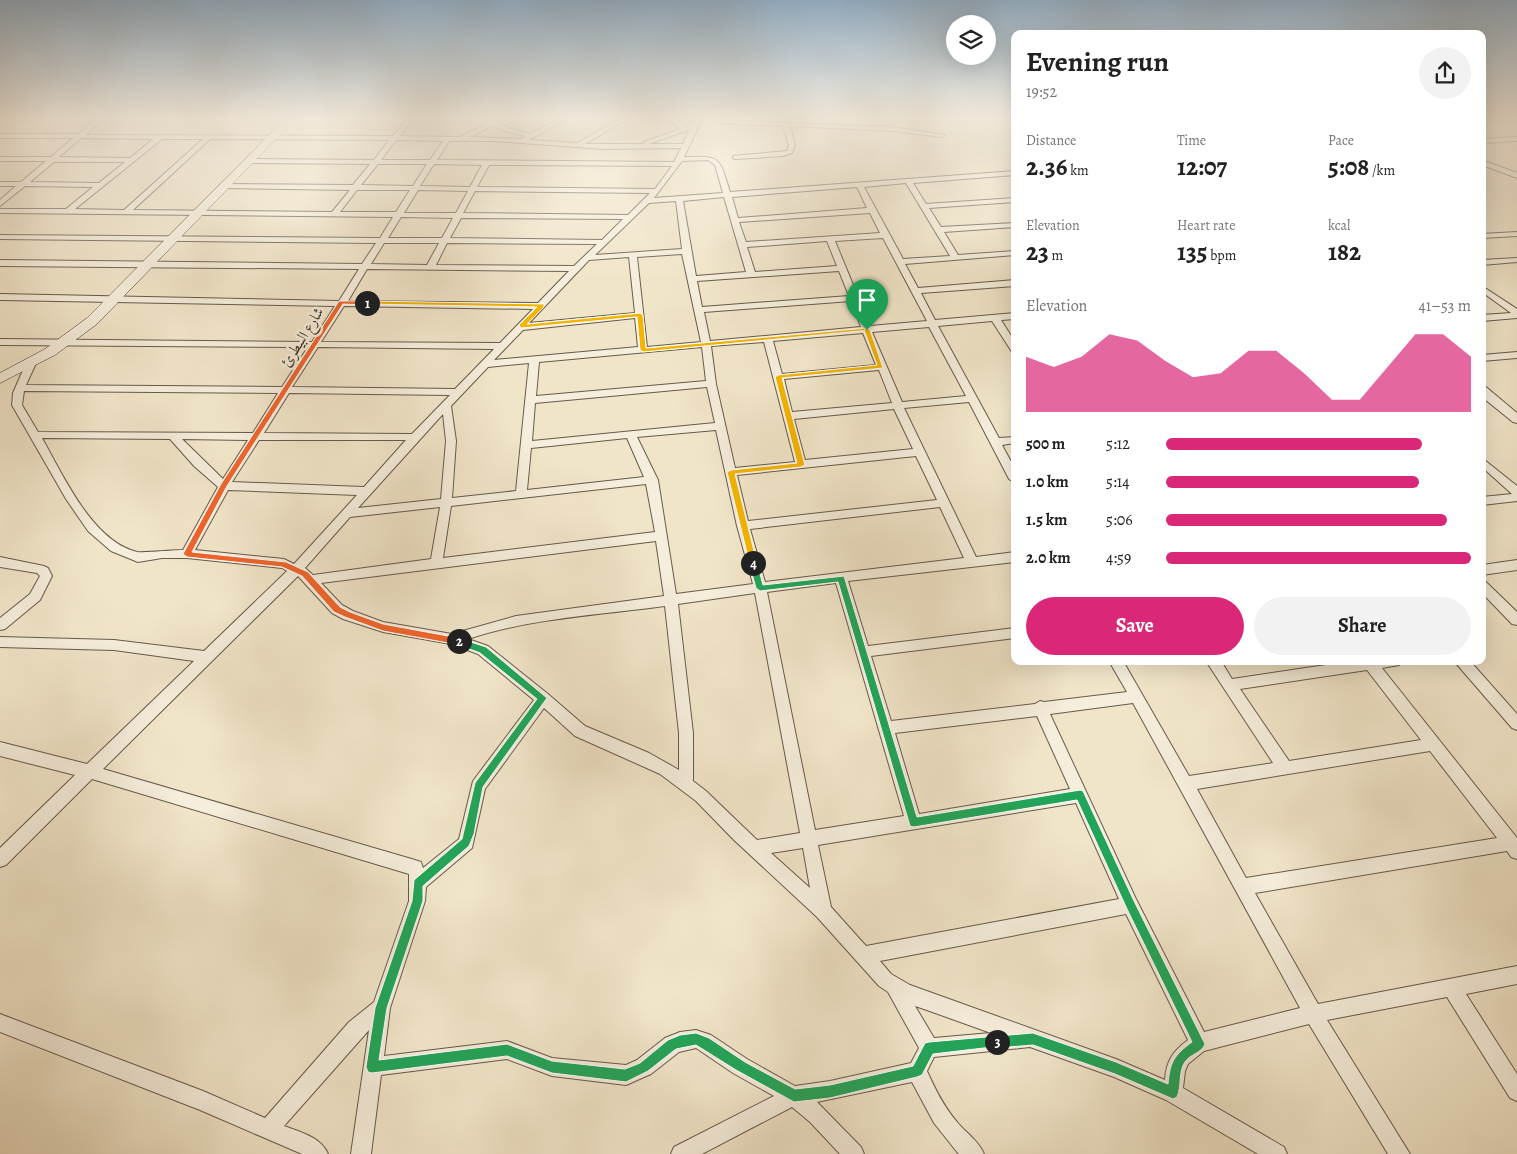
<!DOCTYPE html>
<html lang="en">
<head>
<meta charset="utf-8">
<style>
  body { margin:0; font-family:Alegreya,Amiri,serif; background:#f2f2f2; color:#222; height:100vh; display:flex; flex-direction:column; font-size:19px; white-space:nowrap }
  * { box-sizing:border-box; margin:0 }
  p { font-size:16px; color:#767676 }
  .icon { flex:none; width:28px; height:28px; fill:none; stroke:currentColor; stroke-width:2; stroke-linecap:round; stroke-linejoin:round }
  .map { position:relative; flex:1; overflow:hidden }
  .sheet { position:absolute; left:1011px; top:30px; width:475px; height:635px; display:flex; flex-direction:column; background:#fff; border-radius:10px; box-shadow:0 5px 20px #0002 }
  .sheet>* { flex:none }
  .controls { position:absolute; left:946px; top:15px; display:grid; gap:10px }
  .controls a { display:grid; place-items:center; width:50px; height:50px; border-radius:50%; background:#fff; box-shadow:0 5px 20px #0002; font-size:25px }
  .pin { position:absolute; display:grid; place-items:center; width:42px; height:42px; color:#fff; margin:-51px -21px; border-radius:50% 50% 50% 0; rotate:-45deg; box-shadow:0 0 5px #0007 }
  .pin .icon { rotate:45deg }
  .km { position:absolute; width:25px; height:25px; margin:-12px; border-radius:50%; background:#222; color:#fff; font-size:14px; line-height:25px; text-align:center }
  .round { display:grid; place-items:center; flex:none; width:52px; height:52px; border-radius:26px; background:#f2f2f2 }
  .headline { display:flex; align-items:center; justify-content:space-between; height:85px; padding:0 15px }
  h1 { font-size:28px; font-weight:600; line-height:38px }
  .figures { display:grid; grid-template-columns:repeat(3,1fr); gap:8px; height:85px; padding:5px 15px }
  .figures div { display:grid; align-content:center }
  .figures b { font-size:25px; font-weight:600 }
  .figures small { font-size:14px; font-weight:400 }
  .figures p { font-size:14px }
  .chart { height:140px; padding:10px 15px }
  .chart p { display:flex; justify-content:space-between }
  .chart svg { width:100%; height:90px; margin-top:5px; fill:#db2777; opacity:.7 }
  .cta { display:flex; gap:10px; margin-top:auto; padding:10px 15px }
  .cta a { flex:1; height:58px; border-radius:30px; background:#db2777; color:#fff; font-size:20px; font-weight:600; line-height:58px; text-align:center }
  .cta a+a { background:#f2f2f2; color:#222 }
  ul { padding:0 15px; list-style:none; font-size:16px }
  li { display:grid; grid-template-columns:80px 60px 1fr; align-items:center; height:38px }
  li i { height:12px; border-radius:6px; background:#db2777 }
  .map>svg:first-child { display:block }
</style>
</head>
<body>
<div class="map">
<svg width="1517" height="1154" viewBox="0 0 1517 1154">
  <rect width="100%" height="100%" fill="#f1e5c9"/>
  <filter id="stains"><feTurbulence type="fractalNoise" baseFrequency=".004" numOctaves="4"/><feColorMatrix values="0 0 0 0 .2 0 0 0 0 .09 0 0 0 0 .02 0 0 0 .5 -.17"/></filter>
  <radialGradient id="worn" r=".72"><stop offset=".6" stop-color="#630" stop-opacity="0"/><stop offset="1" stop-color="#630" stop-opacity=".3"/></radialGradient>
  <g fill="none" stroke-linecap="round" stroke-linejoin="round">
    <g stroke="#675a4b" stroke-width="2">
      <path id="minor" d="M96,119H103L86,135L393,136L407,119H413L400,136L460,137L490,122L488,119H501L498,123L509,128L530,134L559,119H567L529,140L577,143L620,119H627L585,144H644V142L680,129L669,119H676L686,127L691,125L696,119H702L684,157C722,156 719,157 730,192L1015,171V175L913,183L926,204L1015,198V202L929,208L941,227L1015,223V227L944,232L958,255L1015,251V255L905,264L918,288L1015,280V286L921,293L935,320L1015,313V319L1001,320L1015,342V353L1012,352L992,321L938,326L999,438L1015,437V443L1002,445L1015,469V483L1009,479L969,402L904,408L976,557L1015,552V562L848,581L868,646L1015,628V638L871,656L891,721L1035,704L1040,701L1044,702L1127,692L1109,661H1123L1189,776L1273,763L1206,661H1221L1232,679L1353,661H1401L1399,665L1382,668L1517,838V859L1511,857L1507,851L1255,893L1318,1004L1517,966V984L1466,994L1517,1074V1101L1510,1098L1447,997L1327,1020L1410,1154H1388L1309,1024L1204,1051L1188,1064L1185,1071L1183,1088L1284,1147L1287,1154H1258L1166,1100L1114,1077L1030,1047L934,1057L927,1071C935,1089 944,1107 957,1122C965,1132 979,1141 984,1154H959L957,1152L934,1123L912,1082L817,1102L861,1147L864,1154H840L810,1122L792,1107L702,1154H671L674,1147L774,1096L733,1073L696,1048L679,1052L651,1074L626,1085L552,1076L507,1059L381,1075L371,1154H351L369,1030L284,1126C300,1132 321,1137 328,1154H302L200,1110L0,1032V1014L203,1091L265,1118L349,1022L374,1002L409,901V874L92,779L6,865L0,867V848L75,775L0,756V742L87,764L194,661L114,650L0,647V637L114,640L204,651L287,571L282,568L187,558H162L138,562L111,551L88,531L66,499L12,405L13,393L27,361L32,358L37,361L26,385L282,387L308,347L0,345V339L312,342L335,306L0,300V294L339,301L359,269L0,266V260L362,264L376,243L0,239V235L380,238L393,217L0,213V209H66L93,187L25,186L0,206V200L16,186H0V182H21L46,161H0V157H51L73,138H0V134H78ZM493,125L504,131L526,136L520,139L470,137ZM689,130L683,144H648ZM81,138L153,139L130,158L59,157ZM162,139H203L124,210L75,209ZM210,139L389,140L374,160L249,159L246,161L249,163L370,164L353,185L223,184L219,186L223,188L350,190L332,212L133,210ZM396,140L443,141L430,160H381ZM449,141H494L604,149L681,148L674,162L437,160ZM708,160L715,165L723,193L654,198L682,161ZM54,162H125L99,183L30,182ZM378,164H427L413,186L361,185ZM434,164L482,165L470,187L420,186ZM489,165L672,166L655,189L477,187ZM906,183L950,256L903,259L864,187ZM857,187L867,208L738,218L732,197ZM357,190H410L396,212H340ZM418,190L468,191L456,213H404ZM475,191L650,193L628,215L463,213ZM724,197L746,272L696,276L683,201ZM676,201L682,249L595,255L649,203ZM870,213L880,233L746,242L739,222ZM401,217L453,218L442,238H388ZM461,218L623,219L602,240L450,238ZM883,238L927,321L870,326L835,241ZM827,241L837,266L755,272L747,247ZM384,243H439L427,265L371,264ZM447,243L597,244L574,266L436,265ZM682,254L701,342L647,347L637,257ZM629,257L635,313L529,323L589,260ZM367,269L569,271L538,303L348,301ZM839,271L849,296L702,307L697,281ZM851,301L861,327L710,341L704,312ZM344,306L533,309L500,343L321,342ZM635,318L638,347L494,360L523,330ZM929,327L966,396L902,402L872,332ZM863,333L876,365L782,374L773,341ZM764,342L795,462L735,468L716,384L711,346ZM318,347L494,349L455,389L292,387ZM702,347L706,381L536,396L539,362ZM529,363L516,491L452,498L456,441L451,406L488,367ZM879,370L892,403L792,412L784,379ZM707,387L715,423L532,441L535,403ZM24,391L278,393L253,433L38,432L22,405ZM289,393L450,395L412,434L264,433ZM894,409L913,449L805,460L794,419ZM443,414L446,441L441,499L358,508ZM716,430L737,526L753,584L676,594L658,480L637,437ZM42,438L170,439L194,466L218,487L183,550C173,550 144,553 137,552C92,541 63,475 42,438ZM627,438L644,477L527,490L531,448ZM182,439L248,440L223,479ZM259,440H406L364,487L232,482ZM916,456L937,500L748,521L737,475ZM646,484L655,532L443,558L451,506ZM228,490L357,495L294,564L284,559L195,550ZM440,507L431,559L313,575L305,568L350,517ZM940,507L964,558L765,582L750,529ZM656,541L664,596L516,616L452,634L383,622L353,611L342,605L321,583ZM298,576L332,613L343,619L383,632L451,644L478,654L534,700L473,781L459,839L423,868L421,862L415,860L103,769ZM836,583L904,816L815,830L767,592ZM755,593L800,833L757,840L706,791L693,781V733L678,604ZM665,606L679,733V770L649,753L585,726L548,694L488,646L468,639C530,618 600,615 665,606ZM1367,670L1421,740L1289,761L1240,689ZM1133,703L1300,1008L1204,1032L1136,899L1050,714ZM544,708L575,736L660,774L696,801L734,840L817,917L879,986L888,992L919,1048L911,1063L830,1081L795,1086L747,1059L711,1035L696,1030L680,1032L665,1038L637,1060L626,1065L552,1058L507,1041L384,1056L390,1008L425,901L426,887L472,848L485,789ZM1037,716L1070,789L919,814L895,733ZM1430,751L1497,838L1246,878L1197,789ZM1076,803L1119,899L866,946L831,907L818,845ZM803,848L810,888L771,853ZM1126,914L1188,1040C1173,1051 1166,1061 1165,1080L1116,1059L910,985L891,974L880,961ZM915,1006L924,1009L991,1033L934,1038Z
        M1509,119H1517V123L1510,120Z
        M715,120L892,127L945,135L942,137L892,131L790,126L795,145L792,153L783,156L735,159L733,158V156L787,151L789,145L783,126L717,123L715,122Z
        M1482,160L1517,173V178L1482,165Z
        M1517,232V236L1482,238V234Z
        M1517,258V262L1482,265V260Z
        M1482,286L1517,309V318L1482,321V315L1511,313L1482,292Z
        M1517,352V358L1482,361V355Z
        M1482,458L1517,486V501L1482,505V497L1512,494L1482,467Z
        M0,557L44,566L48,568L52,576L40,600L5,629L0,630V618L30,594L40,576L37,573L0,567Z
        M1517,560V570L1482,575V565Z
        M1482,580L1486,582L1517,612V625L1512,624L1482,593Z
        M1454,661H1470L1517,714V730L1512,728Z"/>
    </g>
    <g stroke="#675a4b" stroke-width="2">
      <path id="tertiary" d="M1517,137V141L1482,143V139Z
        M1482,386L1486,387L1517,413V423L1513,422L1482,397Z"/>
    </g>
    <g stroke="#392c21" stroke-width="1">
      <path id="secondary" d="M285,119H295L97,324L55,355L0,383V373L45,349L87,318Z"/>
    </g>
    <use href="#minor" fill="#f6eedc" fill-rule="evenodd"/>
    <use href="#tertiary" fill="#f6eedc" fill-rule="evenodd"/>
    <use href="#secondary" fill="#f6eedc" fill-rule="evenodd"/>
  </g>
  <linearGradient id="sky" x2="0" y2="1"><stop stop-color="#92aec5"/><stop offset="0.42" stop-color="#f9f3e7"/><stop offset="1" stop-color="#f9f3e7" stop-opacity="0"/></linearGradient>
  <rect width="1517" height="280" fill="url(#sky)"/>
  <path fill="#f5b400" stroke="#fff" d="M367,301L544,304V307L527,324L640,313L643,315L646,348L867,328L870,330L643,352L640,350L637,317L521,328L519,325L537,307L365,304Z"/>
  <path fill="#f0652b" stroke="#fff" d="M339,301H367L370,303L367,305L343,304L227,486L192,552L286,562L308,572L340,607L350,612L383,624L459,638L464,641L463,644L459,645L383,631L345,617L334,612L302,576L282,567L187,557L183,554L221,484Z"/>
  <path fill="#22a559" stroke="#fff" d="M459,638L486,647L547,698L483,787L474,834L469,846L423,886V901L387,1008L379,1060L507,1044L552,1061L625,1069L640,1063L668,1040L680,1035L696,1033L709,1038L745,1062L795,1089L830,1085L913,1066L925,1043L929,1042L997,1036L1001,1038L1003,1042L1001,1046L933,1054L922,1075L917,1077L830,1098L794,1102L736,1070L696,1045L676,1049L648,1071L626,1082L552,1073L507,1056L372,1073L368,1072L366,1067L375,1008L412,901L414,880L462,839L475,783L537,699L480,653L456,644L455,641Z"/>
  <path fill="#22a559" stroke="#fff" d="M750,560H756L757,563L763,585L844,576L917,817L1080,790L1083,791L1134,901L1205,1044C1202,1053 1190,1054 1185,1062C1178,1072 1182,1086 1177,1097L1173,1099L1115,1074L1033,1045L997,1048L992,1046L991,1042L992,1038L997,1036L1033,1033L1116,1062L1168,1084C1170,1062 1174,1055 1192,1042L1127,909L1077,800L914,827L910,826L838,582L760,591L756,588L749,563Z"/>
  <path fill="#f5b400" stroke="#fff" d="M867,328L870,330L883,368L782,378L805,465L801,467L735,474L757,563L756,565H750L727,472L731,470L797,463L775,377L778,375L877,365L864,330Z"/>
  <g text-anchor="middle" stroke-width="5" stroke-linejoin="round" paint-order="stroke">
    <g font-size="15" fill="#392c21" stroke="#f6eedc">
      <text transform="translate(302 337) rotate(-58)" y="5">شارع البيطرئ</text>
    </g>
  </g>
  <rect width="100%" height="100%" filter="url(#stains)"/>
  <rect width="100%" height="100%" fill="url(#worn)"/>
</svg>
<div class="controls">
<a><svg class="icon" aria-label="layers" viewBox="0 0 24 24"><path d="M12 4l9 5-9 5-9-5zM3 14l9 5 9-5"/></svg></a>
</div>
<div class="pin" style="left:867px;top:330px;background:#1e9e55"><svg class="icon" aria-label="arrive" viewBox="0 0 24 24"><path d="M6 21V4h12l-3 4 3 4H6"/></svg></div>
<b class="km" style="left:367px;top:303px">1</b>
<b class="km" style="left:459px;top:641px">2</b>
<b class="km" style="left:997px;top:1042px">3</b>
<b class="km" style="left:753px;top:563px">4</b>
<section class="sheet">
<div class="headline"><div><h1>Evening run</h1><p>19:52</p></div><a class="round"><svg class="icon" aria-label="share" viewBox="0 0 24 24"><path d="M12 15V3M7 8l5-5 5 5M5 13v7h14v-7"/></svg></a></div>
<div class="figures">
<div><p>Distance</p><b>2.36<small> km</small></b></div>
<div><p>Time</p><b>12:07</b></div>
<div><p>Pace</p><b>5:08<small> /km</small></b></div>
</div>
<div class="figures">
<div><p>Elevation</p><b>23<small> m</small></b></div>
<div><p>Heart rate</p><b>135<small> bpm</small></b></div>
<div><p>kcal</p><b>182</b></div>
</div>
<div class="chart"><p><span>Elevation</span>41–53 m</p>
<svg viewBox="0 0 160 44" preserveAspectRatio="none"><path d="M0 44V17L10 22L20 17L30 6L40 9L50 19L60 27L70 25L80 14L90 14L100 25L110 38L120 38L130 22L140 6L150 6L160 17V44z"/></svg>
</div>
<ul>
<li><b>500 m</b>5:12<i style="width:84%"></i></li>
<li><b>1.0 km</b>5:14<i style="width:83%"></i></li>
<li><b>1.5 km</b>5:06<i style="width:92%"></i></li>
<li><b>2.0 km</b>4:59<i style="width:100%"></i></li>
</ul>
<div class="cta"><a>Save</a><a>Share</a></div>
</section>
</div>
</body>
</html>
